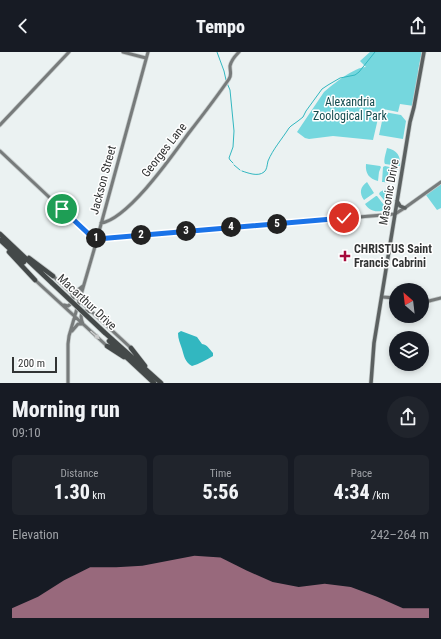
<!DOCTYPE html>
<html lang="en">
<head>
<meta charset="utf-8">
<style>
  body { margin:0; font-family:"Roboto Condensed",sans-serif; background:#20242c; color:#f1f3f6; height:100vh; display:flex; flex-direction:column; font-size:15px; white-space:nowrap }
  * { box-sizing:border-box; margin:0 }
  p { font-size:13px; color:#9ea1a6 }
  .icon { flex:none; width:22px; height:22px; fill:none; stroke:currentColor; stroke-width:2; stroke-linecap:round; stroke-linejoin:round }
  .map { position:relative; height:331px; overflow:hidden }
  .details { display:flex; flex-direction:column; background:#171b24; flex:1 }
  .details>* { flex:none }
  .needle { width:26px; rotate:332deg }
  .tools { position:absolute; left:389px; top:231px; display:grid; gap:8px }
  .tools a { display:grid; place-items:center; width:40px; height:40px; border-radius:50%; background:#171b24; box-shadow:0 2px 6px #0003; font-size:20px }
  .scale { position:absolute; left:12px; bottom:10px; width:45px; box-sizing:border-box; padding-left:4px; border:2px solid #323434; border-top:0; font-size:11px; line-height:14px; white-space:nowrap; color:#323434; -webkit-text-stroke:3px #fff; paint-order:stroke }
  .pin { position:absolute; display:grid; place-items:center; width:34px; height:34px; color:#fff; margin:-17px; border:2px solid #fff; border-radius:50%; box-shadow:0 1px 4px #0007 }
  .km { position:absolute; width:20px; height:20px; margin:-10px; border-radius:50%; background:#222; color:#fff; font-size:11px; line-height:20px; text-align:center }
  .round { display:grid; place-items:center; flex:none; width:42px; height:42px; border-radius:21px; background:#20242c }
  .overview { display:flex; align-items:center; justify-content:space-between; height:68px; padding:0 12px }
  h1 { font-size:22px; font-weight:800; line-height:30px }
  .figures { display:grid; grid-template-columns:repeat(3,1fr); gap:6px; height:68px; padding:4px 12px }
  .figures div { display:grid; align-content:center; border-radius:6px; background:#20242c; text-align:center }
  .figures b { font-size:20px; font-weight:800 }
  .figures small { font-size:11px; font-weight:400 }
  .figures p { font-size:11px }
  .chart { height:112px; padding:8px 12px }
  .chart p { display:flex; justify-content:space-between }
  .chart svg { width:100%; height:72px; margin-top:4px; fill:#cf8aa2; opacity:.7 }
  header { display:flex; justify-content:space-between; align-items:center; height:52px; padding:0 12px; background:#171b24; font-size:18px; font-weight:800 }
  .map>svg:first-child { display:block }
</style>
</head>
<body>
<header><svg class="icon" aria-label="back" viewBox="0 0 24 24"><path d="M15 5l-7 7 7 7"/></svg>Tempo<svg class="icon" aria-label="share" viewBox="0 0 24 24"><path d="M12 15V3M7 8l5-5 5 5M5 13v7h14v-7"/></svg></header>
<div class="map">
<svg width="441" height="331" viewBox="0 0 441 331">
  <rect width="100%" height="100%" fill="#ebf2f2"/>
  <path fill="#75d7de" d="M370,0H422L418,19H419L414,54L400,52L398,60L383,57L380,58L373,88L333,84L309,87L305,86L297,80L324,40C333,32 355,15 366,15L360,9Z
    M384,60L401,63L406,69L403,87L379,83Z
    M387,96C397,98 401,104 400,114L385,112C383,109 386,101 387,96Z
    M366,112L380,114L381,115L379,120L378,129C369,127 365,121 366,112Z
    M385,114L398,117C397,127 392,131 382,130L383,115Z
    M367,130L374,141L364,148C359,141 360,135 367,130Z
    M441,131V156L437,158L426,143Z
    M391,134C396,141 394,147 388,153L379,142L380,140Z
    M376,144H377L387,157C378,161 370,160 365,152Z"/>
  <path fill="#32b7c0" d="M181,279L197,285L202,292C208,293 209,297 213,301V304C206,308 199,312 192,314C185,310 184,304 182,297C180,291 178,287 178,281Z"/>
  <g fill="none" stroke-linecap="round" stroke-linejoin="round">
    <path stroke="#32b7c0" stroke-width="1" d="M217,0L224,19L226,28
      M227,31L230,38L234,79L233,95L229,106L230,108L233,111
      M234,113L240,118
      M242,119C248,121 258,125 264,120C267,118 267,113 268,109C273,97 282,87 289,76L291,74L298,69L303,65L306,59L322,37L328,33L340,26L355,23L359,20L375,0"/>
    <g stroke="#c6cccc" stroke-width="4.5">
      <path id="secondary" d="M123,0L146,6
        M0,73L69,0
        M0,99L82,176L93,186L97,187L395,162L406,155L441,130
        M101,171C128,167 172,104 188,82C202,64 216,46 229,27C232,23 230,20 230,14C231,9 235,4 239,0
        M53,224L131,296
        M35,228L107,294
        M72,241H74L83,234
        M382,245L396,246
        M422,249H429L441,246
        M64,253L68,254L72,251L73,246L72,242
        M72,279L78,272H83C81,267 79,261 86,259L92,260
        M68,331V292L69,284L94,198L148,0"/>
    </g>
    <g stroke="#c6cccc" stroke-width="5">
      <path id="primary" d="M397,149L400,154L405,156
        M371,331L374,291L410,70L414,55L424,0"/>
    </g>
    <g stroke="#c6cccc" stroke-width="6">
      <path id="highway" d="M0,182L52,231
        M0,188L24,210
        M9,200L35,228
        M29,206L53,224
        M104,280L161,331
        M109,289L154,331
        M107,294L124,305
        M131,296L145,314"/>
    </g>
    <use href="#secondary" stroke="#777b7b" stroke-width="3"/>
    <use href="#primary" stroke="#5b6060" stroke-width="3.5"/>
    <use href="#highway" stroke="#444949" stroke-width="4.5"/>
    <g stroke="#c6cccc" stroke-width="6" stroke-linecap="butt">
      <path id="highway-bridge" d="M52,231L104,280"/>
    </g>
    <use href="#highway-bridge" stroke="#444949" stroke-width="4.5"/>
  </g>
  <defs><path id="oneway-solid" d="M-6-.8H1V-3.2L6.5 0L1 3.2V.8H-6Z"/></defs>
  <use fill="#c9caca" href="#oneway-solid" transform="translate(95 283) rotate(42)"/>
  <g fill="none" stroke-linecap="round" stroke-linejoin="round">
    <g stroke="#fff" stroke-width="8">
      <path id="route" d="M62,157L93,186L97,187L344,166"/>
    </g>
    <use href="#route" stroke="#1a73e8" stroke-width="5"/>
  </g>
  <path fill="#a50a3b" stroke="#fff" stroke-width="1.5" d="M343 198h4v4h4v4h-4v4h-4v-4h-4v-4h4z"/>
  <g text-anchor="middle" stroke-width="3" stroke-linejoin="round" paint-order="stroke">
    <g font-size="12" fill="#144c4f" stroke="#fff">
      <text x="350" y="54">Alexandria<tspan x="350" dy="14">Zoological Park</tspan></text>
    </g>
    <g font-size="12" fill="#323434" stroke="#fff">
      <text transform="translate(164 98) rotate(-52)" y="4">Georges Lane</text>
      <text transform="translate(103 128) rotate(-75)" y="4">Jackson Street</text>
      <text transform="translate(389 140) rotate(-80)" y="4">Masonic Drive</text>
      <text transform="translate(87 250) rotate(43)" y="4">Macarthur Drive</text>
    </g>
    <g font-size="12" font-weight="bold" fill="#323434" stroke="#fff" text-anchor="start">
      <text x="354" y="201">CHRISTUS Saint<tspan x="354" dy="14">Francis Cabrini</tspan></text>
    </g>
  </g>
</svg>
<div class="tools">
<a><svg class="needle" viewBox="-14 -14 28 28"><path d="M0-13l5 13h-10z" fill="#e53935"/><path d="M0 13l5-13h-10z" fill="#9ea1a6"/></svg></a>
<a><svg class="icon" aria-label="layers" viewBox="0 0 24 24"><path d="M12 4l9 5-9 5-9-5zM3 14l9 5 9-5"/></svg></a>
</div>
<div class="scale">200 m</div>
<div class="pin" style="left:62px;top:157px;background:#1e9e55"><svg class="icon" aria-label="arrive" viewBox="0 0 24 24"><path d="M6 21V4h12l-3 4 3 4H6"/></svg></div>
<div class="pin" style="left:344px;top:166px;background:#d93025"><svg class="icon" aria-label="check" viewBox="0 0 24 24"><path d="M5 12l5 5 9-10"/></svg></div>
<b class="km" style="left:96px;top:186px">1</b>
<b class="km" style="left:141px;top:183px">2</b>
<b class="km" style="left:186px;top:179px">3</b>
<b class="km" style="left:231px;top:175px">4</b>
<b class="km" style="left:277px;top:172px">5</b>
</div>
<section class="details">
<div class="overview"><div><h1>Morning run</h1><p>09:10</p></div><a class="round"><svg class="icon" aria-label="share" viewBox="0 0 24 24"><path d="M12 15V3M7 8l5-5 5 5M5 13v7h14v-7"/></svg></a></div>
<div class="figures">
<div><p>Distance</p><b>1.30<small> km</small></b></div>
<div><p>Time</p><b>5:56</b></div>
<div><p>Pace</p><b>4:34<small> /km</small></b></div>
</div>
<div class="chart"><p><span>Elevation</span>242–264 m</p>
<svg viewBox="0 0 160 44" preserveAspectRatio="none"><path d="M0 44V38L10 31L20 21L30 13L40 13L50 12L60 9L70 6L80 7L90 15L100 22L110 25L120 23L130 25L140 31L150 38L160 38V44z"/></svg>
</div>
</section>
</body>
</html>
